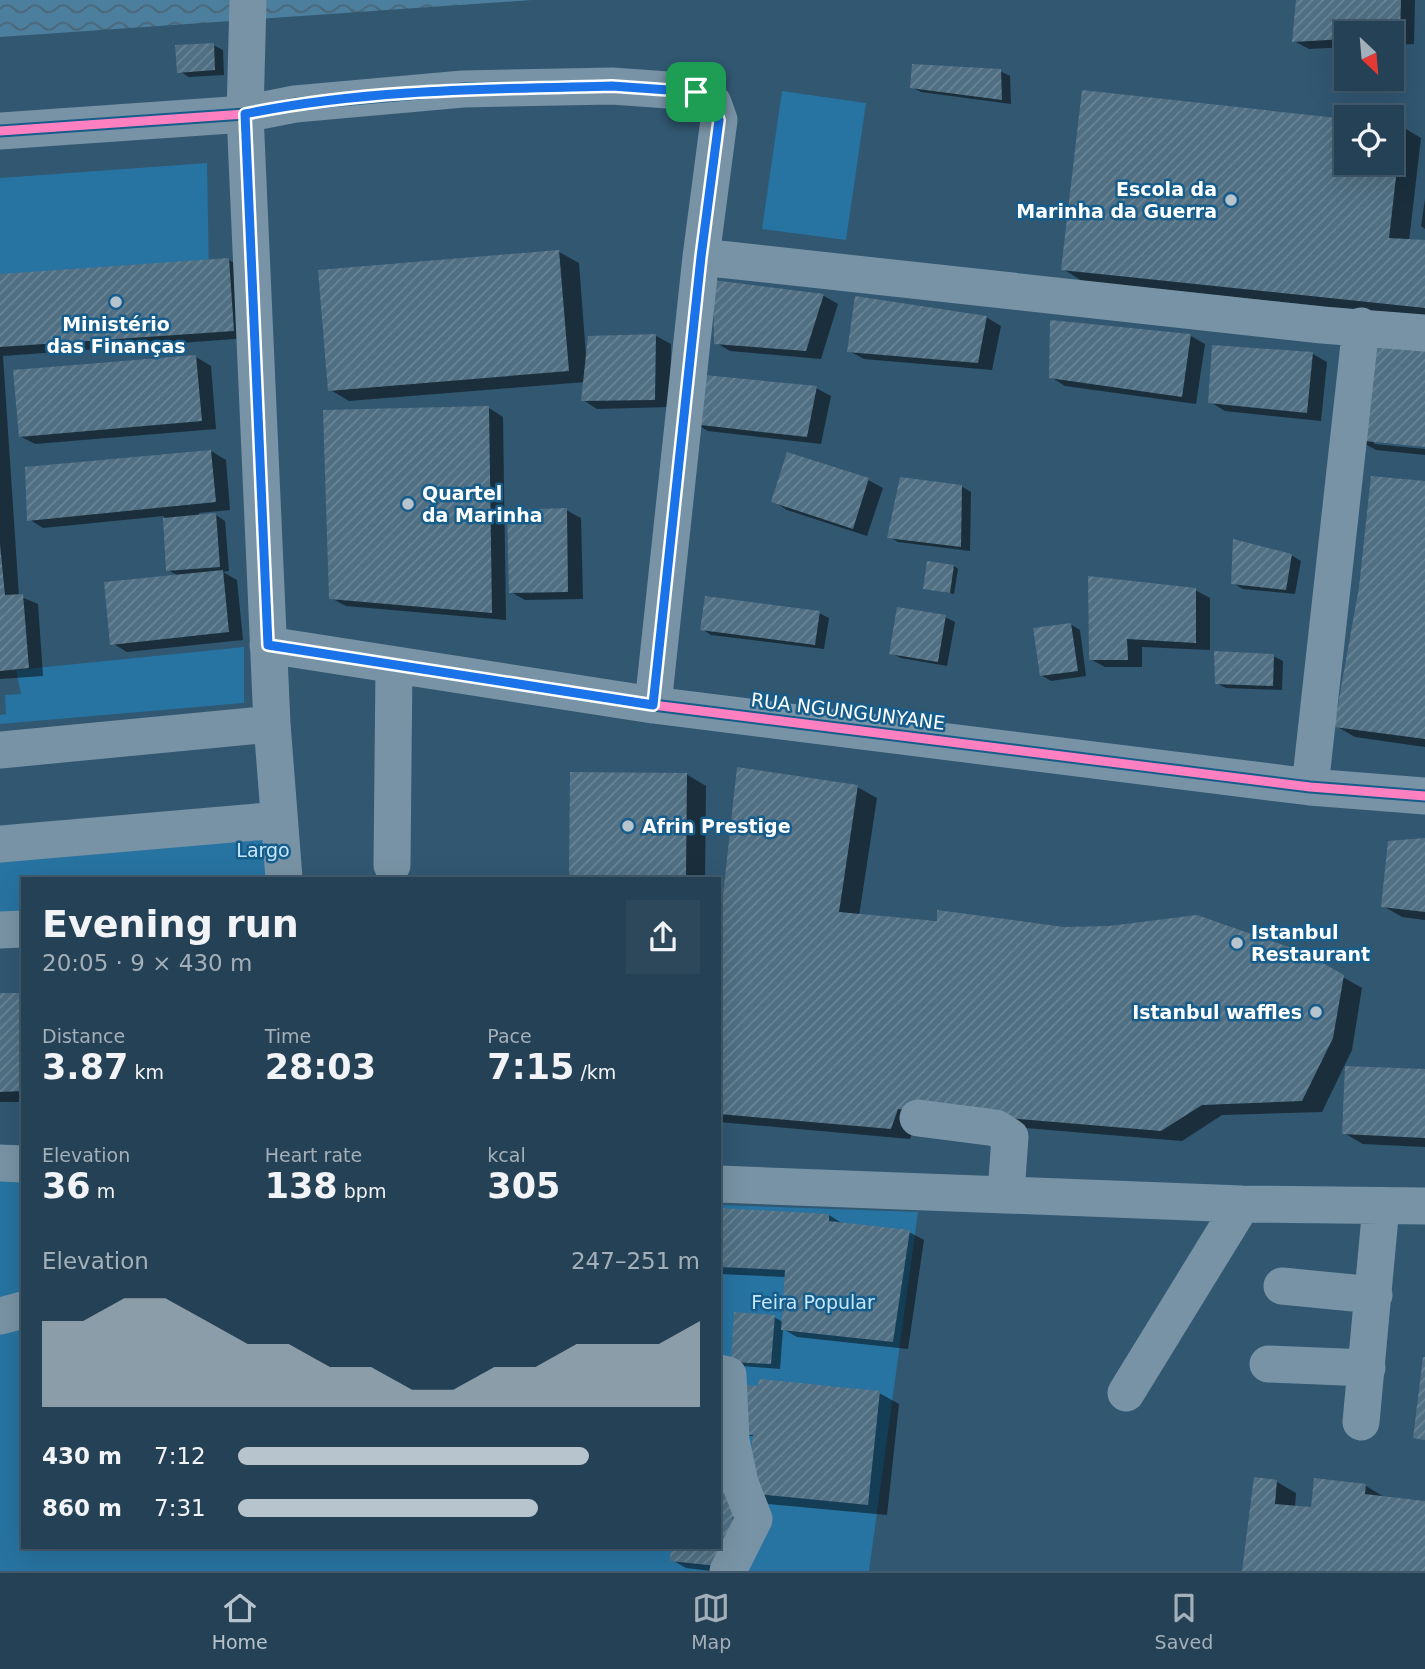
<!DOCTYPE html>
<html lang="en">
<head>
<meta charset="utf-8">
<style>
  body { margin:0; font-family:"DejaVu Sans",sans-serif; background:#2d485b; color:#f1f3f6; height:100vh; display:flex; flex-direction:column; font-size:26px; white-space:nowrap }
  * { box-sizing:border-box; margin:0 }
  p { font-size:23px; color:#a3afb9 }
  .icon { flex:none; width:38px; height:38px; fill:none; stroke:currentColor; stroke-width:2; stroke-linecap:round; stroke-linejoin:round }
  .map { position:relative; flex:1; overflow:hidden }
  .sheet { position:absolute; left:21px; top:877px; width:700px; height:672px; display:flex; flex-direction:column; background:#254155; border-radius:0px; box-shadow:0 7px 28px #0002,0 0 0 2px #425a6c }
  .sheet>* { flex:none }
  .needle { width:46px; rotate:154deg }
  .fabs { position:absolute; left:1334px; top:21px; display:grid; gap:14px }
  .fabs a { display:grid; place-items:center; width:70px; height:70px; border-radius:0px; background:#254155; box-shadow:0 7px 28px #0002,0 0 0 2px #425a6c; font-size:35px }
  .pin { position:absolute; display:grid; place-items:center; width:60px; height:60px; color:#fff; margin:-30px; border-radius:14px; box-shadow:0 4px 10px #0006 }
  .round { display:grid; place-items:center; flex:none; width:74px; height:74px; border-radius:0px; background:#2d485b }
  .headline { display:flex; align-items:center; justify-content:space-between; height:119px; padding:0 21px }
  h1 { font-size:38px; font-weight:700; line-height:52px }
  .metrics { display:grid; grid-template-columns:repeat(3,1fr); gap:10px; height:119px; padding:7px 21px }
  .metrics div { display:grid; align-content:center }
  .metrics b { font-size:35px; font-weight:700 }
  .metrics small { font-size:19px; font-weight:400 }
  .metrics p { font-size:19px }
  .chart { height:196px; padding:14px 21px }
  .chart p { display:flex; justify-content:space-between }
  .chart svg { width:100%; height:126px; margin-top:7px; fill:#b7c4cd; opacity:.7 }
  ul { padding:0 21px; list-style:none; font-size:23px }
  li { display:grid; grid-template-columns:112px 84px 1fr; align-items:center; height:52px }
  li i { height:18px; border-radius:9px; background:#b7c4cd }
  .tabs { display:flex; justify-content:space-around; align-items:center; height:98px; border-top:2px solid #425a6c; background:#254155; font-size:19px; color:#a3afb9 }
  .tabs a { display:grid; justify-items:center; gap:4px }
  .tabs .current { color:#b7c4cd }
  .map>svg:first-child { display:block }
</style>
</head>
<body>
<div class="map">
<svg width="1425" height="1571" viewBox="0 0 1425 1571">
  <defs>
    <pattern id="water-waves" width="16" height="10" patternUnits="userSpaceOnUse" patternTransform="scale(1.75)"><rect width="16" height="10" fill="#4c7e9e"/><path d="M0 5q4-4 8 0t8 0" fill="none" stroke="#4c6575"/></pattern>
    <pattern id="building-hatch" width="6" height="6" patternUnits="userSpaceOnUse" patternTransform="scale(1.75)"><rect width="6" height="6" fill="#506f83"/><path d="M-1 1l2-2M0 6l6-6M5 7l2-2" fill="none" stroke="#6a8596"/></pattern>
  </defs>
  <rect width="100%" height="100%" fill="#315771"/>
  <path fill="#2773a1" d="M782,91L866,103L846,240L762,229Z
    M207,163L209,275L0,293V178Z
    M244,647V703L0,724V715L6,714L5,695L21,694L16,670Z
    M279,820L293,878H23V929L0,930V844Z
    M0,1180L23,1181V1547H719V1205L918,1212L869,1571H0Z"/>
  <path fill="url(#water-waves)" d="M0,0H532L0,37Z"/>
  <path fill="#0007" fill-rule="evenodd" d="M1298,0H1415L1414,44L1391,45V33H1346V47L1309,49L1294,41Z
    M213,45L223,50L224,75L189,77L179,71Z
    M1000,71L1010,76L1011,104L921,92L912,87Z
    M1401,126L1421,138L1409,241H1425V317L1082,281L1063,269L1346,163H1391Z
    M1425,199V229L1421,226Z
    M559,252L579,263L586,356L589,338L656,336L671,344L670,407L597,409L583,400L585,382L349,401L329,389Z
    M229,260L243,268L248,338L3,356L19,596L38,604L43,676L0,679V276Z
    M715,282L824,296L838,304L821,359L730,351L715,342Z
    M986,317L1001,326L992,370L864,359L849,351Z
    M1051,322L1191,336L1205,344L1196,404L1065,386L1051,377Z
    M1425,352V445L1374,440V444L1425,449V455L1376,450L1356,439Z
    M1313,354L1327,362L1321,421L1225,411L1210,402Z
    M196,357L211,366L216,429L35,444L20,436Z
    M816,388L831,396L821,444L708,431L694,423Z
    M489,408L503,417L506,620L346,606L331,598Z
    M211,451L226,460L230,510L199,513V516L216,515L225,521L229,571L223,572L237,580L243,640L127,652L112,643L179,576L168,570L164,516L43,528L29,519Z
    M868,480L883,488L867,536L787,510L773,501Z
    M1425,483V747L1355,737L1336,726Z
    M961,486L971,492L970,551L898,542L889,537Z
    M566,510L581,518L583,599L525,600L511,592Z
    M1291,555L1301,561L1295,594L1243,589L1233,583Z
    M954,566L958,569L954,594L925,588Z
    M1195,590L1210,598V650L1142,647V667H1105L1090,659Z
    M819,613L829,618L824,649L711,635L702,629Z
    M945,617L955,622L947,666L901,658L891,653Z
    M1070,624L1080,630L1086,676L1051,681L1041,675Z
    M1273,656L1283,661L1282,690L1226,688L1216,683Z
    M572,774H686L706,786L705,878H571Z
    M857,787L877,798L859,916L1064,929L1303,954L1362,988L1352,1050L1322,1112L1222,1115L1182,1141L917,1119L910,1139L719,1122V948Z
    M1425,840V920L1402,917L1383,906Z
    M0,995H23V1102H0Z
    M1425,1071V1147L1363,1144L1344,1133Z
    M719,1210L829,1215L843,1224L909,1232L924,1240L908,1349L797,1337L783,1329L780,1369L742,1366L733,1361L774,1317L783,1322L786,1277L719,1274Z
    M879,1393L899,1404L887,1515L768,1504L711,1571L686,1568L672,1560L673,1547H719V1410ZM741,1436H754L749,1483Z
    M1316,1480L1366,1486L1386,1498L1425,1502V1571H1244L1277,1482L1296,1493L1295,1508L1312,1509Z"/>
  <path fill="url(#building-hatch)" d="M1296,0H1401L1400,36L1391,37V33H1346V39L1292,42Z
    M214,43L215,70L177,73L175,45Z
    M912,64L1001,69L1002,100L910,88Z
    M1082,90L1346,119V163H1391V124L1402,125L1389,238L1425,240V308L1061,270Z
    M559,250L569,371L328,391L318,270Z
    M229,258L234,331L0,347V274Z
    M713,280L824,294L806,351L714,344Z
    M855,296L987,316L978,363L847,352Z
    M1050,320L1191,334L1182,397L1049,378Z
    M656,334L655,400L581,401L588,336Z
    M1365,344L1425,351V447L1354,440Z
    M1212,345L1313,352L1307,413L1208,403Z
    M196,355L202,421L19,437L13,370Z
    M694,374L817,386L807,437L692,424Z
    M489,406L492,613L329,599L323,410Z
    M211,450L216,502L27,521L25,467Z
    M787,452L869,478L853,529L771,502Z
    M1371,476L1425,481V739L1334,727L1359,587Z
    M900,477L962,485L961,547L887,538Z
    M567,508L568,592L509,593L507,510Z
    M216,513L220,567L166,571L163,518Z
    M1233,539L1292,554L1286,590L1231,584Z
    M0,544L5,595L23,594L29,668L0,671Z
    M927,561L954,565L950,593L923,589Z
    M223,570L229,632L110,645L104,582Z
    M1088,576L1196,588V643L1127,639L1128,660H1089Z
    M705,596L820,611L815,645L700,630Z
    M897,607L946,615L938,662L889,654Z
    M1071,623L1078,671L1040,676L1033,628Z
    M1214,651L1274,654L1273,686L1215,684Z
    M737,767L858,785L839,912L937,921V910L1064,927L1109,926L1197,915L1303,952L1344,975L1333,1038L1302,1101L1202,1105L1161,1131L898,1109L891,1129L719,1114V932Z
    M570,772L687,773L686,878H569Z
    M1425,838V912L1381,907L1388,841Z
    M0,993H23V1091L0,1092Z
    M1345,1066L1425,1069V1138L1342,1134Z
    M719,1208L829,1214V1221L910,1230L893,1342L781,1330L785,1270L719,1267Z
    M734,1312L775,1315L771,1364L731,1362Z
    M1423,1357H1425V1440L1413,1438Z
    M759,1379L880,1391L868,1505L746,1493L753,1435L735,1434L738,1384L758,1386Z
    M719,1472L738,1475L727,1567L670,1561L671,1547H719Z
    M1254,1477L1277,1480L1275,1504L1311,1507L1314,1478L1366,1484L1365,1494L1425,1501V1571H1242Z"/>
  <g fill="none" stroke-linecap="round" stroke-linejoin="round">
    <path stroke="#7893a5" stroke-width="37" d="M248,0L245,114L272,724L284,878
      M0,131L245,114L295,104L463,89L612,86L696,92L713,103L719,120L701,257L653,705
      M701,257L1322,325L1425,333
      M268,645L653,705L1310,787L1425,796
      M0,750L272,724
      M1310,787L1361,326
      M0,844L279,820
      M392,865L394,665
      M0,930L23,929
      M918,1118L996,1128L1010,1137L1006,1193
      M0,1163L23,1164
      M719,1184L1242,1204L1425,1206
      M1282,1286L1374,1295
      M0,1316L23,1310
      M1268,1364L1367,1368
      M719,1373L728,1375L731,1440L740,1483L754,1519L728,1571
      M1126,1393L1242,1204
      M1361,1422L1381,1206"/>
    <g stroke="#165d8c" stroke-width="13">
      <path id="cycleway" d="M0,131L245,114L295,104L463,89L612,86L696,92L713,103L719,120L701,257L653,705
        M268,645L653,705L1310,787L1425,796"/>
    </g>
    <use href="#cycleway" stroke="#ff80c0" stroke-width="9"/>
  </g>
  <g fill="none" stroke-linecap="round" stroke-linejoin="round">
    <g stroke="#fff" stroke-width="14">
      <path id="route" d="M612,86L696,92L713,103L719,120L701,257L653,705L268,645L245,114C365,89 490,89 612,86Z"/>
    </g>
    <use href="#route" stroke="#1a73e8" stroke-width="9"/>
  </g>
  <g fill="#b7c4cd" stroke="#165d8c" stroke-width="2.5">
    <circle cx="1231" cy="200" r="7"/>
    <circle cx="116" cy="302" r="7"/>
    <circle cx="408" cy="504" r="7"/>
    <circle cx="628" cy="826" r="7"/>
    <circle cx="1237" cy="943" r="7"/>
    <circle cx="1316" cy="1012" r="7"/>
  </g>
  <g text-anchor="middle" stroke-width="5" stroke-linejoin="round" paint-order="stroke">
    <g font-size="19" font-weight="bold" fill="#fff" stroke="#165d8c" text-anchor="start">
      <text x="1217" y="196" text-anchor="end">Escola da<tspan x="1217" dy="22">Marinha da Guerra</tspan></text>
      <text x="116" y="331" text-anchor="middle">Ministério<tspan x="116" dy="22">das Finanças</tspan></text>
      <text x="422" y="500">Quartel<tspan x="422" dy="22">da Marinha</tspan></text>
      <text x="642" y="833">Afrin Prestige</text>
      <text x="1251" y="939">Istanbul<tspan x="1251" dy="22">Restaurant</tspan></text>
      <text x="1302" y="1019" text-anchor="end">Istanbul waffles</text>
    </g>
    <g font-size="19" fill="#fff" stroke="#165d8c">
      <text transform="translate(848 711) rotate(7)" y="7">RUA NGUNGUNYANE</text>
    </g>
    <g font-size="19" fill="#c6e7fb" stroke="#165d8c">
      <text x="263" y="857">Largo</text>
      <text x="813" y="1309">Feira Popular</text>
    </g>
  </g>
</svg>
<div class="fabs">
<a><svg class="needle" viewBox="-14 -14 28 28"><path d="M0-13l5 13h-10z" fill="#e53935"/><path d="M0 13l5-13h-10z" fill="#a3afb9"/></svg></a>
<a><svg class="icon" aria-label="locate" viewBox="0 0 24 24"><circle cx="12" cy="12" r="6"/><path d="M12 2v4M12 18v4M2 12h4M18 12h4"/></svg></a>
</div>
<div class="pin" style="left:696px;top:92px;background:#1e9e55"><svg class="icon" aria-label="arrive" viewBox="0 0 24 24"><path d="M6 21V4h12l-3 4 3 4H6"/></svg></div>
<section class="sheet">
<div class="headline"><div><h1>Evening run</h1><p>20:05 · 9 × 430 m</p></div><a class="round"><svg class="icon" aria-label="share" viewBox="0 0 24 24"><path d="M12 15V3M7 8l5-5 5 5M5 13v7h14v-7"/></svg></a></div>
<div class="metrics">
<div><p>Distance</p><b>3.87<small> km</small></b></div>
<div><p>Time</p><b>28:03</b></div>
<div><p>Pace</p><b>7:15<small> /km</small></b></div>
</div>
<div class="metrics">
<div><p>Elevation</p><b>36<small> m</small></b></div>
<div><p>Heart rate</p><b>138<small> bpm</small></b></div>
<div><p>kcal</p><b>305</b></div>
</div>
<div class="chart"><p><span>Elevation</span>247–251 m</p>
<svg viewBox="0 0 160 44" preserveAspectRatio="none"><path d="M0 44V14L10 14L20 6L30 6L40 14L50 22L60 22L70 30L80 30L90 38L100 38L110 30L120 30L130 22L140 22L150 22L160 14V44z"/></svg>
</div>
<ul>
<li><b>430 m</b>7:12<i style="width:76%"></i></li>
<li><b>860 m</b>7:31<i style="width:65%"></i></li>
</ul>
</section>
</div>
<nav class="tabs">
<a class="current"><svg class="icon" aria-label="home" viewBox="0 0 24 24"><path d="M3 11l9-7 9 7M6 9v11h12V9"/></svg>Home</a>
<a><svg class="icon" aria-label="map" viewBox="0 0 24 24"><path d="M3 6l6-2 6 2 6-2v14l-6 2-6-2-6 2zM9 4v14M15 6v14"/></svg>Map</a>
<a><svg class="icon" aria-label="saved" viewBox="0 0 24 24"><path d="M7 4h10v16l-5-4-5 4z"/></svg>Saved</a>
</nav>
</body>
</html>
